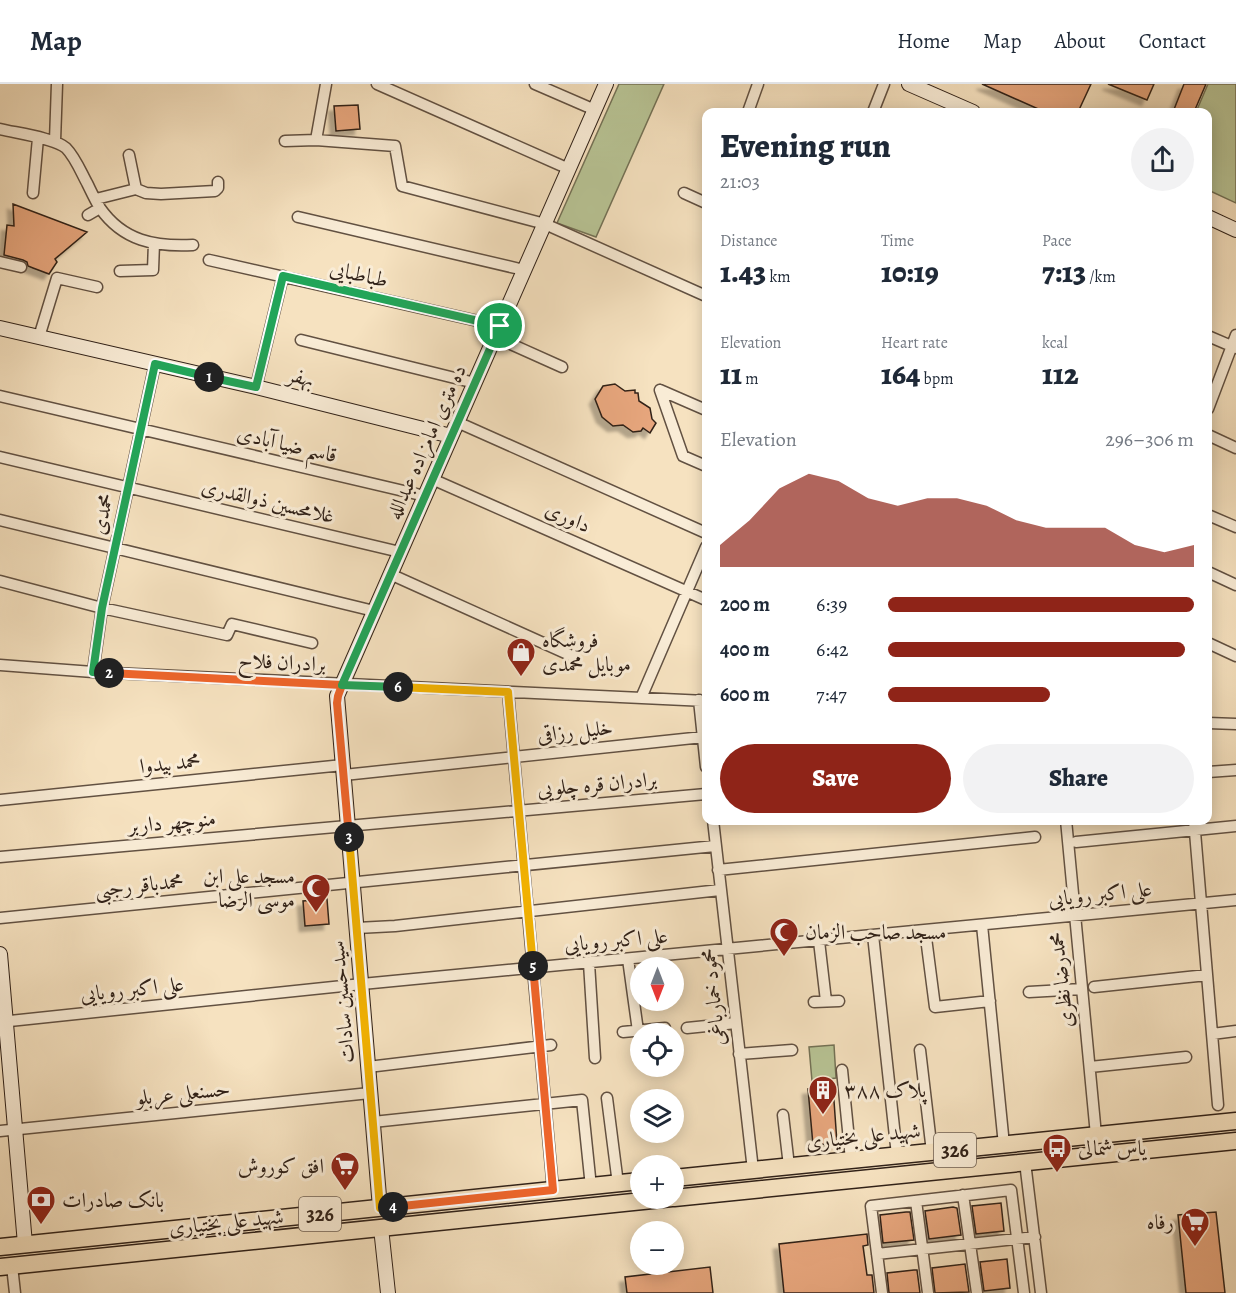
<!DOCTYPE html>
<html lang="en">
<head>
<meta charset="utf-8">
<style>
  body { margin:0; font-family:Alegreya,Amiri,serif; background:#f2f2f3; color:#1f2937; height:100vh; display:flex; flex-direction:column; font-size:22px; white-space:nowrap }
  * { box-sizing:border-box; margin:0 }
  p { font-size:20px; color:#747a83 }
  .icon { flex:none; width:33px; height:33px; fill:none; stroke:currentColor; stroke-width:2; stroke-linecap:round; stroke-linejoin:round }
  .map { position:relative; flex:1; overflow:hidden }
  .drawer { position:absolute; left:702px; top:24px; width:510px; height:717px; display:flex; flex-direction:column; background:#fff; border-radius:12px; box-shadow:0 3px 15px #0003 }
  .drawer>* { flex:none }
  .needle { width:39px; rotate:180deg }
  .controls { position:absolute; left:630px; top:873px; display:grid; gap:12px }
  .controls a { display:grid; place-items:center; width:54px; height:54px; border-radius:50%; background:#fff; box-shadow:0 3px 15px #0003; font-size:30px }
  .pin { position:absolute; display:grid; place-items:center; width:51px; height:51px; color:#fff; margin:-26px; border:3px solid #fff; border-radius:50%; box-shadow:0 2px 6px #0007 }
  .km { position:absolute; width:30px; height:30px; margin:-15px; border-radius:50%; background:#222; color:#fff; font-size:16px; line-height:30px; text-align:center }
  .round { display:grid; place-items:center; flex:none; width:63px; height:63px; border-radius:32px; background:#f2f2f3 }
  .head { display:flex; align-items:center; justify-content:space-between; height:102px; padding:0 18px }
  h1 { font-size:33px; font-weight:800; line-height:45px }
  .figures { display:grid; grid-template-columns:repeat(3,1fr); gap:9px; height:102px; padding:6px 18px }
  .figures div { display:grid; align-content:center }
  .figures b { font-size:30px; font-weight:800 }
  .figures small { font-size:16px; font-weight:400 }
  .figures p { font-size:16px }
  .chart { height:168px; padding:12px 18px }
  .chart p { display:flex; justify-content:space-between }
  .chart svg { width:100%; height:108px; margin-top:6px; fill:#8f2418; opacity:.7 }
  .button { display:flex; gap:12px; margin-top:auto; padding:12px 18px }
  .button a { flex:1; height:69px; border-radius:36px; background:#8f2418; color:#fff; font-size:24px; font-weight:800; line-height:69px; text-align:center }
  .button a+a { background:#f2f2f3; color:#1f2937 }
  ul { padding:0 18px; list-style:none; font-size:20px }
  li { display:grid; grid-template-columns:96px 72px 1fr; align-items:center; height:45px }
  li i { height:15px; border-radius:8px; background:#8f2418 }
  header { display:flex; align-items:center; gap:36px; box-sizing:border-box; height:84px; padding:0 30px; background:#fff; border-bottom:2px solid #e0e1e3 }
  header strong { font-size:28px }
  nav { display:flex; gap:33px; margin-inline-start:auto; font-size:21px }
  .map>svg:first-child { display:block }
</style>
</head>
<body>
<header>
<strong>Map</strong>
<nav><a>Home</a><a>Map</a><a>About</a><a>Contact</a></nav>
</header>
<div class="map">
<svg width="1236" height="1209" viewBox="0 0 1236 1209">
  <defs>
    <filter id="shadow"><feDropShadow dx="-5.5" dy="5.5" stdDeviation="1.5" flood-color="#0004"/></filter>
  </defs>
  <rect width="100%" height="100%" fill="#f6e2c0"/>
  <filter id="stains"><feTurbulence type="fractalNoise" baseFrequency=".00333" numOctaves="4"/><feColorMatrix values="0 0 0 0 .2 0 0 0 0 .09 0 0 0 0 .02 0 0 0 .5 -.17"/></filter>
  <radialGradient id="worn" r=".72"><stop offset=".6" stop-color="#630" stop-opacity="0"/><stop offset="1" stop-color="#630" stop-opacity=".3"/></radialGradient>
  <path fill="#b8c495" stroke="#747256" stroke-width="1.5" d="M619,0H664L596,153L557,139Z
    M1208,0H1236V119L1208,106V28H1196Z
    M834,961L836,994L812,997L809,963Z"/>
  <path fill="#e7a67d" stroke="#302118" stroke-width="1.5" filter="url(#shadow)" d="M982,0H1091L1078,28H1045Z
    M1108,0H1154L1147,16Z
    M1184,0H1206L1194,28H1173Z
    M358,21L360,45L336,47L334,22Z
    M13,120L87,148L55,175L57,178L49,190L33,184L28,182L27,178L23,176L4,171L7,141L14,142Z
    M615,300L625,307L635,306V309H638L639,317L650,324L652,335L656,339L650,349L643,344L641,347L633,348L623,341L613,342L602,333L595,315L603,302Z
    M327,815L329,840L305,842L303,817Z
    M833,1003L837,1059L813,1061L808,1005Z
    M1001,1119L1004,1147L976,1150L972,1122Z
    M953,1123L957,1124L961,1151L929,1155L925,1127Z
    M906,1128H910L914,1156L883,1159L880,1131Z
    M1216,1128L1225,1209H1186L1178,1131Z
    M867,1150L868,1161L863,1162L867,1191H872L874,1209H784L779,1160Z
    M1007,1175L1010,1204L984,1207L980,1178Z
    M965,1180L969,1208L935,1209L932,1184Z
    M710,1183L713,1209H627L625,1193Z
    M914,1186H917L920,1209H889L887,1189Z"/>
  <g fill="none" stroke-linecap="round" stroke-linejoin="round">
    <g stroke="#625142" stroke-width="13">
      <path id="street" d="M377,0L569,85
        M535,0L595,26
        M748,28L758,0
        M873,28L884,0
        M0,45C16,49 55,54 66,64C75,73 81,88 87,99C91,107 95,116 100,124C123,157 155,163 193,161
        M316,56L326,0
        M55,57L57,0
        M285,57L316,56L395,62L402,102L545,140L706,212
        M129,71L136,105
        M33,109L38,54
        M684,109L706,119
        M96,115L136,105L146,109L161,110L215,107L218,104V98
        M88,131L100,124
        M298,133L524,186
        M209,176L500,242
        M0,178L21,183
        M120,187L153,186L154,159
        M1208,252L1236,264
        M39,253L57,194L97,203
        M495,253L562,283
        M301,256L475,299
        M256,303L283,192
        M660,306L683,372L706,382
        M660,306L706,326
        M0,312L425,412
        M1208,325L1236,251
        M457,338L706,449
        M1208,351L1236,364
        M0,373L400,468
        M432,395L706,516
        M1208,431L1236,443
        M0,436L374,527
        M1208,488L1236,501
        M390,490L572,572
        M0,497L102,524L227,551L232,540L312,559
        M1208,559L1236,572
        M0,581L93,588L706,617
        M93,588L102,524L155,280
        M508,608L553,1106
        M641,614L706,463
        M699,616L706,683
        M1208,639L1236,640
        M1208,688L1236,686
        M344,691L703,653
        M0,716L343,681
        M713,736L753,1086
        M1066,736L1096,1051
        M1194,736L1218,1021
        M1076,758L1236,742
        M0,773L706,710
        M718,786L1035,753
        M0,834C239,811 477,786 715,762
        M982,841L1004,1061
        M357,844L395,842L720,806
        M925,846L935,923L990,917
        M873,851L897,1071
        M819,857L826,917
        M628,875L638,947
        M589,879L595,974
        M1094,903L1207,891
        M1029,908L1082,905
        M814,918L839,917
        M0,938L362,900L1236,816
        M687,944L736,939
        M623,948L665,944
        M1212,950L1236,947
        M920,966L932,1068
        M739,970L792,966
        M368,983L551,961
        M1090,983L1186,973
        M842,986L851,1076
        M607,1014L618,1100
        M783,1031L789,1082
        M373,1038L582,1016L591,1103
        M0,1047L370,1009
        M1025,1078L1041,1209
        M963,1111L977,1209
        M916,1117L928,1209
        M877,1170L1035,1153
        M12,1182L15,1209
        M882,1209L871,1122L1011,1106L1024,1209"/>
    </g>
    <g stroke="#302118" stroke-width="16">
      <path id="secondary" d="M909,0L973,28
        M1208,133L1236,146
        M0,244L256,303L451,352
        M0,870L25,1160
        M380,1124L337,612L606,0
        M381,1144L388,1209"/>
    </g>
    <g stroke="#302118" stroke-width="19">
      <path id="primary" d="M674,1094L1236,1037
        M674,1114L1236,1057
        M0,1163L640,1097
        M0,1183L672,1114"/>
    </g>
    <use href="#street" stroke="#f9ecd6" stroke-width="10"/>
    <use href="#secondary" stroke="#f9ecd6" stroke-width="14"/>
    <use href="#primary" stroke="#f6e2c0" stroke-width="16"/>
  </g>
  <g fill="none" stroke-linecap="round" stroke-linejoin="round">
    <g stroke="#fff" stroke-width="12">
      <path id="split-1" d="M209,293L256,303L283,192L500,242"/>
    </g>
    <g stroke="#fff" stroke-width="12">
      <path id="split-2" d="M109,589L93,588L102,524L155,280L209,293"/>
    </g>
    <g stroke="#fff" stroke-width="12">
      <path id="split-3" d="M109,589L342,601L338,612L337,619L349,753"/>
    </g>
    <g stroke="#fff" stroke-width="12">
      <path id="split-4" d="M349,753L380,1124L393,1123"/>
    </g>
    <g stroke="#fff" stroke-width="12">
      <path id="split-5" d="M393,1123L553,1106L533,882"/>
    </g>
    <g stroke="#fff" stroke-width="12">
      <path id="split-6" d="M398,603L508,608L533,882"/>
    </g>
    <g stroke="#fff" stroke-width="12">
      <path id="split-7" d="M398,603L342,601L500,242"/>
    </g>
    <use href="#split-1" stroke="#22a559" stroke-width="8"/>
    <use href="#split-2" stroke="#22a559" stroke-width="8"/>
    <use href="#split-3" stroke="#f0652b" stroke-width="8"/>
    <use href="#split-4" stroke="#f5b400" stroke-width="8"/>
    <use href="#split-5" stroke="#f0652b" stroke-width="8"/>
    <use href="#split-6" stroke="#f5b400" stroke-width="8"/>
    <use href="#split-7" stroke="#22a559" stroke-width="8"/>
  </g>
  <defs>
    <g id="shop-pin" transform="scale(1.5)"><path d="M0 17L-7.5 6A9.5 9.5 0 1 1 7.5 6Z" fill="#8f2418" stroke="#f9ecd6"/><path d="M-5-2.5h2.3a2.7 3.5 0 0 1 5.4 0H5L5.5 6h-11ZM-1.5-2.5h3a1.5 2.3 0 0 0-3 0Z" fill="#fff"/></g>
    <g id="mosque-pin" transform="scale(1.5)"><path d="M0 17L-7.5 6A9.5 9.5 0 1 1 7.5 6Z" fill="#8f2418" stroke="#f9ecd6"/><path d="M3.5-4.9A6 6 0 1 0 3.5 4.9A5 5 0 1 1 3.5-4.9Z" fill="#fff"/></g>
    <g id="building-pin" transform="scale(1.5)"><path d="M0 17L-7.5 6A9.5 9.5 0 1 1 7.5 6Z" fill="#8f2418" stroke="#f9ecd6"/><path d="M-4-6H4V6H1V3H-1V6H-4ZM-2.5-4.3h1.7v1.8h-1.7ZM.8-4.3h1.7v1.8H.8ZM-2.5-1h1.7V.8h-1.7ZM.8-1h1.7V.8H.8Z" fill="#fff"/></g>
    <g id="bus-pin" transform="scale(1.5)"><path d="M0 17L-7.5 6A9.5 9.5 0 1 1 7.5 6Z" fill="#8f2418" stroke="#f9ecd6"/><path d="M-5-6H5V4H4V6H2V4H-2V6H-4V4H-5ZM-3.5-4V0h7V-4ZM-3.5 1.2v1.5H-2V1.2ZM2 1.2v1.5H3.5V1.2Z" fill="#fff"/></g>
    <g id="supermarket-pin" transform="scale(1.5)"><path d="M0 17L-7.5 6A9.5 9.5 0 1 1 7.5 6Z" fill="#8f2418" stroke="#f9ecd6"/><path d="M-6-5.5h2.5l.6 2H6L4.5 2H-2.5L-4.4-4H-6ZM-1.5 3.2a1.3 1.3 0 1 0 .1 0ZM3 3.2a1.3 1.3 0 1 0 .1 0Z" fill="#fff"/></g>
    <g id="bank-pin" transform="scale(1.5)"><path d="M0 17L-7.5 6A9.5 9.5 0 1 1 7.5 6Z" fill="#8f2418" stroke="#f9ecd6"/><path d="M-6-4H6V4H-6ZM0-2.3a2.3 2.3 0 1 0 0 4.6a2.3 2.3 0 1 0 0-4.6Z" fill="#fff"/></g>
  </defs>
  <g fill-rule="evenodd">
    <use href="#shop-pin" x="521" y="568"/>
    <use href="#mosque-pin" x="316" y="804"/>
    <use href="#mosque-pin" x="784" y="848"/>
    <use href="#building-pin" x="823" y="1006"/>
    <use href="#bus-pin" x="1057" y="1064"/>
    <use href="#supermarket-pin" x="345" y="1082"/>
    <use href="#bank-pin" x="41" y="1116"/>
    <use href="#supermarket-pin" x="1195" y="1138"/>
  </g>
  <g text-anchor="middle" stroke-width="6" stroke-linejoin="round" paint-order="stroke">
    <g fill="#f9ecd6" stroke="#6c5e51" stroke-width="1.5">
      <rect x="934" y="1049" width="42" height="34" rx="4.5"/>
      <rect x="299" y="1113" width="42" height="34" rx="4.5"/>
    </g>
    <g font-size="20" font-weight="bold" fill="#302118">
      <text x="955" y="1073">326</text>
      <text x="320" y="1137">326</text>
    </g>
    <g font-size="21" fill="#302118" stroke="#f9ecd6">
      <text transform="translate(359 190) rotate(13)" y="7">طباطبایی</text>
      <text transform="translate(301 293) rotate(14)" y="7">بهفر</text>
      <text transform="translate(426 358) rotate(-66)" y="7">ده متری امامزاده عبدالله</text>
      <text transform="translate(287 360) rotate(13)" y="7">قاسم ضیا آبادی</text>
      <text transform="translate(268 417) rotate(13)" y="7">غلامحسین ذوالقدری</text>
      <text transform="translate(102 430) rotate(-78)" y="7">محمدی</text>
      <text transform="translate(568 433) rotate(24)" y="7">داوری</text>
      <text transform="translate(282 578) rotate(3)" y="7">برادران فلاح</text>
      <text transform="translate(575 647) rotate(-6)" y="7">خلیل رزاقی</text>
      <text transform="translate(170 679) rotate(-6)" y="7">محمد بیدوا</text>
      <text transform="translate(597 700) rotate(-5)" y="7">برادران قره چلویی</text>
      <text transform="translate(172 738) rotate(-5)" y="7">منوچهر داربر</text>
      <text transform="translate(139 801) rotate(-6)" y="7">محمدباقر رجبی</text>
      <text transform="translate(1100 810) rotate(-6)" y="7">علی اکبر رویایی</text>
      <text transform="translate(616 856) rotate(-5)" y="7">علی اکبر رویایی</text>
      <text transform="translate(1061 896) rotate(-96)" y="7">محمدرضا نظری</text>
      <text transform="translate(132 905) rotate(-6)" y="7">علی اکبر رویایی</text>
      <text transform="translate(713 913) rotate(-96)" y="7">محمود خمارباغی</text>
      <text transform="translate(342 918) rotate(-95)" y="7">سیدحسین سادات</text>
      <text transform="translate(183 1009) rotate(-6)" y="7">حسنعلی عربلو</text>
      <text transform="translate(863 1052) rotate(-6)" y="7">شهید علی بختیاری</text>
      <text transform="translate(226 1138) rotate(-6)" y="7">شهید علی بختیاری</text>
    </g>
    <g font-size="21" fill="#302118" stroke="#f9ecd6" text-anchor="start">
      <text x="542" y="563">فروشگاه<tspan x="542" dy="24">موبایل محمدی</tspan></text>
      <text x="295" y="799" text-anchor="end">مسجد علی ابن<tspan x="295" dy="24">موسی الرضا</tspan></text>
      <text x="805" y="855">مسجد صاحب الزمان</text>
      <text x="844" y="1013">پلاک ۳۸۸</text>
      <text x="1078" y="1071">یاس شمالی</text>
      <text x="324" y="1089" text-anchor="end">افق کوروش</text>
      <text x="62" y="1123">بانک صادرات</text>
      <text x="1174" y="1145" text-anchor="end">رفاه</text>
    </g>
  </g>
  <rect width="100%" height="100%" filter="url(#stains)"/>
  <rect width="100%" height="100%" fill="url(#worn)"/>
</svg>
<div class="controls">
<a><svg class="needle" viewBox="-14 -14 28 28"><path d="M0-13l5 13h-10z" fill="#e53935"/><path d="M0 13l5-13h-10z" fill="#747a83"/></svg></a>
<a><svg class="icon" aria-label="locate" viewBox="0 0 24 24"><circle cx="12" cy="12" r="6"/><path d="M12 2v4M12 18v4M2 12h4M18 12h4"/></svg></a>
<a><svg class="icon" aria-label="layers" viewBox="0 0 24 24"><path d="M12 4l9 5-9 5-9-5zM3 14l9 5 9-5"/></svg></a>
<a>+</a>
<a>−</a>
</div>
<div class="pin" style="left:500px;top:242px;background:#1e9e55"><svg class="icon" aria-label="arrive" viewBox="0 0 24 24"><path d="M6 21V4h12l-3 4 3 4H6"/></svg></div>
<b class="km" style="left:209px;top:293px">1</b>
<b class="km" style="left:109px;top:589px">2</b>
<b class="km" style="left:349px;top:753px">3</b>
<b class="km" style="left:393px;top:1123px">4</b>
<b class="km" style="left:533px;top:882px">5</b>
<b class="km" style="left:398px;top:603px">6</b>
<section class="drawer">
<div class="head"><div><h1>Evening run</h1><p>21:03</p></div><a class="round"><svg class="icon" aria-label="share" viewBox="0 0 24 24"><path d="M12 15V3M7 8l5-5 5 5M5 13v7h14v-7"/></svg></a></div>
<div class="figures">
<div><p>Distance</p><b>1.43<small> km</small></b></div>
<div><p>Time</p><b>10:19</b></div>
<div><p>Pace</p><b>7:13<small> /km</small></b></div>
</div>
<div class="figures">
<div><p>Elevation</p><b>11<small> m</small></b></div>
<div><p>Heart rate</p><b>164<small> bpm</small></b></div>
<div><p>kcal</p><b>112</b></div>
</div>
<div class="chart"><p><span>Elevation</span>296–306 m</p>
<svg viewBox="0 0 160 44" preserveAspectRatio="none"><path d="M0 44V35L10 25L20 12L30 6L40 9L50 16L60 19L70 16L80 16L90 19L100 25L110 28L120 28L130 28L140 35L150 38L160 35V44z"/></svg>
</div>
<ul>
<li><b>200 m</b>6:39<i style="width:100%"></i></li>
<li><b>400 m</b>6:42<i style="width:97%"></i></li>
<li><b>600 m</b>7:47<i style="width:53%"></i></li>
</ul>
<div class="button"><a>Save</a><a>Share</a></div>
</section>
</div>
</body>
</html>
